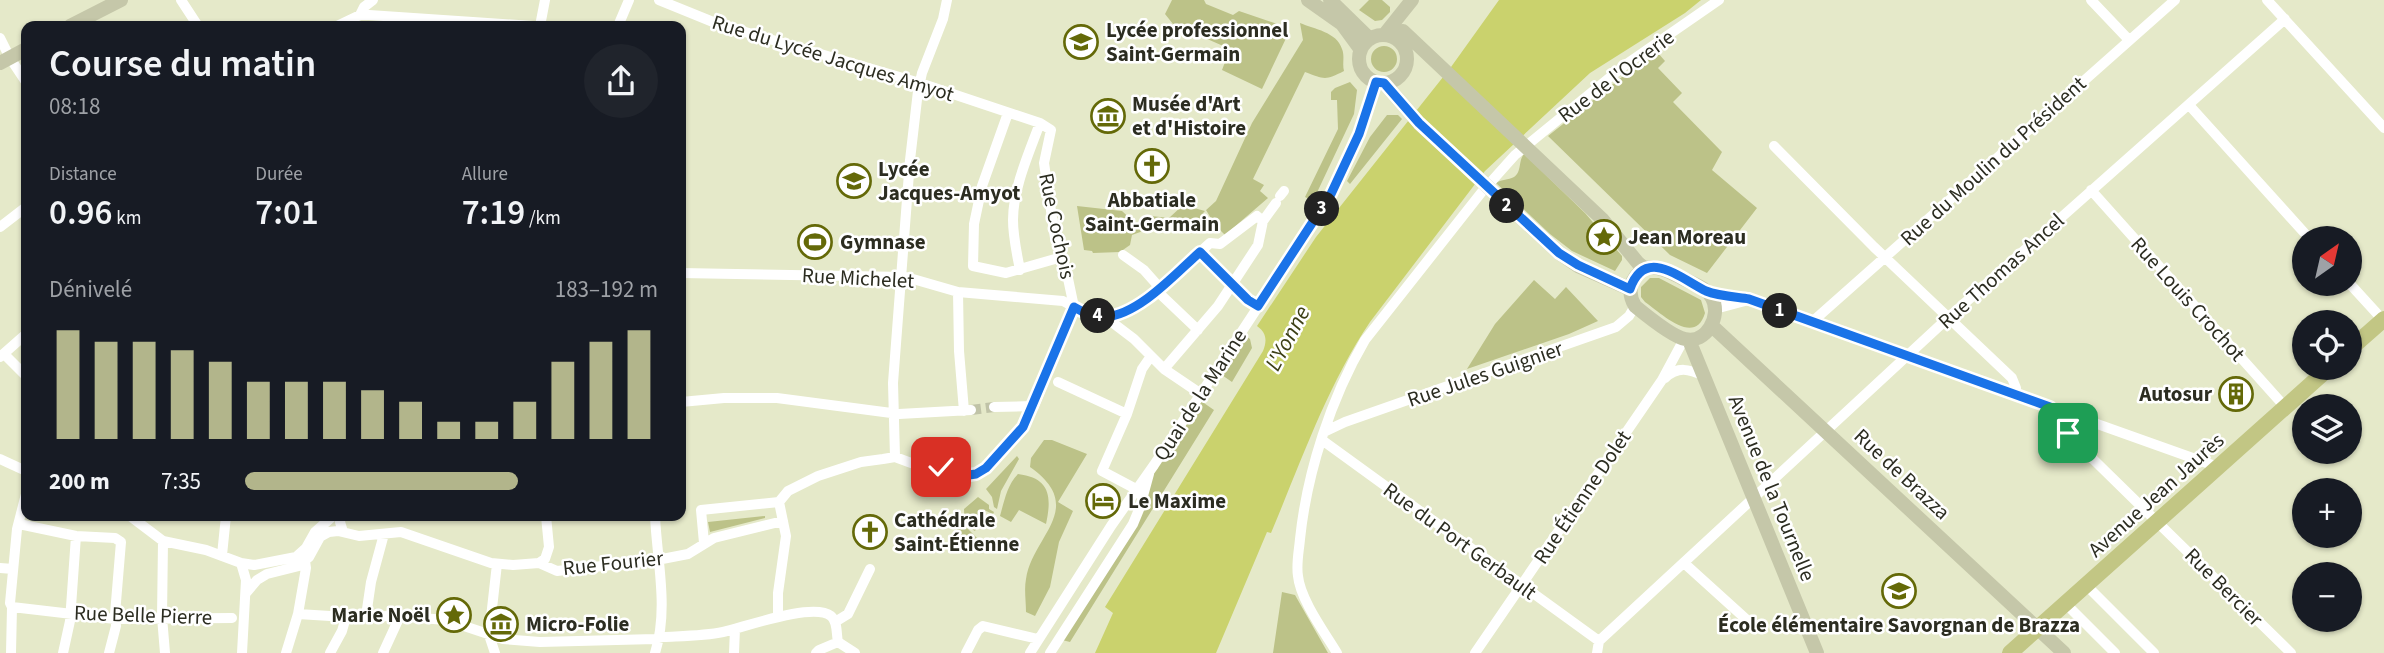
<!DOCTYPE html>
<html lang="fr">
<head>
<meta charset="utf-8">
<style>
  body { margin:0; font-family:"Source Sans 3",sans-serif; background:#20242c; color:#f1f3f6; height:100vh; display:flex; flex-direction:column; font-size:26px; white-space:nowrap }
  * { box-sizing:border-box; margin:0 }
  p { font-size:23px; color:#9ea1a6 }
  .icon { flex:none; width:38px; height:38px; fill:none; stroke:currentColor; stroke-width:2; stroke-linecap:round; stroke-linejoin:round }
  .map { position:relative; flex:1; overflow:hidden }
  .panel { position:absolute; left:21px; top:21px; width:665px; height:500px; display:flex; flex-direction:column; background:#171b24; border-radius:14px; box-shadow:0 2px 5px #0004 }
  .panel>* { flex:none }
  .needle { width:46px; rotate:34deg }
  .tools { position:absolute; left:2292px; top:226px; display:grid; gap:14px }
  .tools a { display:grid; place-items:center; width:70px; height:70px; border-radius:50%; background:#171b24; box-shadow:0 2px 5px #0004; font-size:35px }
  .pin { position:absolute; display:grid; place-items:center; width:60px; height:60px; color:#fff; margin:-30px; border-radius:14px; box-shadow:0 4px 10px #0006 }
  .km { position:absolute; width:35px; height:35px; margin:-18px; border-radius:50%; background:#222; color:#fff; font-size:19px; line-height:35px; text-align:center }
  .round { display:grid; place-items:center; flex:none; width:74px; height:74px; border-radius:37px; background:#20242c }
  .summary { display:flex; align-items:center; justify-content:space-between; height:119px; padding:0 28px }
  h1 { font-size:38px; font-weight:600; line-height:52px }
  .stats { display:grid; grid-template-columns:repeat(3,1fr); gap:10px; height:119px; padding:7px 28px }
  .stats div { display:grid; align-content:center }
  .stats b { font-size:35px; font-weight:600 }
  .stats small { font-size:19px; font-weight:400 }
  .stats p { font-size:19px }
  .chart { height:196px; padding:14px 28px }
  .chart p { display:flex; justify-content:space-between }
  .chart svg { width:100%; height:126px; margin-top:7px; stroke:#b2b58b; stroke-width:6 }
  ul { padding:0 28px; list-style:none; font-size:23px }
  li { display:grid; grid-template-columns:112px 84px 1fr; align-items:center; height:52px }
  li i { height:18px; border-radius:9px; background:#b2b58b }
  .map>svg:first-child { display:block }
</style>
</head>
<body>
<div class="map">
<svg width="2384" height="653" viewBox="0 0 2384 653">
  <rect width="100%" height="100%" fill="#e5e9c9"/>
  <path fill="#bcc288" d="M1172,0H1204L1206,4L1233,15L1239,11L1286,27L1289,32L1262,89L1222,70L1230,49L1173,24L1165,14Z
    M1369,0H1382L1390,7V12L1382,20L1375,21L1359,10Z
    M1300,23C1314,29 1337,32 1342,49C1345,56 1342,64 1344,71C1325,81 1324,79 1305,72L1253,179L1264,185L1260,191L1268,198L1225,235L1217,227L1212,231L1207,225L1212,220L1206,210L1203,213L1205,215L1190,227L1182,218L1175,224L1166,220L1145,232L1143,231L1132,235L1130,245L1120,252L1093,253L1092,251L1084,250L1077,206L1122,211L1138,226L1151,216L1169,218L1183,205L1205,211L1216,201L1252,123L1303,40Z
    M1371 59a13 13 0 1 1 26 0a13 13 0 1 1-26 0Z
    M1658,53L1665,61L1658,68L1682,93L1673,102L1722,152L1712,170L1757,208L1707,273L1670,255L1548,136L1622,77Z
    M1350,82L1357,90L1354,114L1313,201L1305,197L1338,129L1337,100H1331V92L1335,88Z
    M1387,115H1398L1402,119L1350,184L1347,181L1370,137Z
    M1524,154L1585,213L1622,256V260L1615,271L1572,251L1550,234L1496,183C1502,179 1508,180 1514,177C1522,172 1518,161 1524,154Z
    M1650,278H1659L1701,300L1705,313C1695,347 1661,313 1645,302L1641,297V287Z
    M1534,280L1555,299L1566,287L1598,321L1569,334L1467,369L1495,324Z
    M1244,335L1250,339L1252,348L1232,382L1219,373Z
    M1201,401L1214,410L1070,642L1062,640L1135,526L1151,477Z
    M1044,440H1052L1087,454L1058,502L1073,511L1059,542L1050,587L1035,616L1026,612C1026,601 1024,589 1026,579C1032,536 1088,508 1030,467L1031,458Z
    M1017,456L1019,459L1001,491L997,509L994,507L992,497L986,489Z
    M1018,474C1050,478 1052,496 1046,524L1019,510L1011,522L1000,516C1004,502 1007,485 1018,474Z
    M978,497L989,505V509L994,512L993,514L986,511L975,531C966,527 964,518 964,509Z
    M958,509L962,523L979,540L974,545H968C959,535 952,524 956,511Z
    M765,516V518L710,532L708,522Z
    M1282,592L1295,595L1328,653H1273Z"/>
  <path fill="#cad26d" d="M1499,0H1701L1685,13L1590,73L1485,171L1370,322C1327,386 1301,462 1271,533L1267,532L1216,653H1095L1113,613L1105,607L1263,351C1267,341 1267,333 1257,326L1316,237L1451,67Z"/>
  <g fill="none" stroke-linecap="round" stroke-linejoin="round">
    <path stroke="#c0c3a7" stroke-width="10" stroke-dasharray="10 5" stroke-linecap="butt" d="M971,410L994,407"/>
    <path stroke="#fff" stroke-width="10" d="M181,0L198,26
      M659,0L718,24L920,83L1040,123L1051,130L1044,163L1055,238L1066,269L1074,307L1034,406L1023,427L986,468L976,474L969,475L941,467H922L895,457L883,459L861,462L818,476L788,491L779,502
      M2091,0L2129,40
      M2267,0L2384,128
      M360,15L364,7L373,0
      M337,26L360,15H369L533,26
      M540,26L545,0
      M618,26L629,0
      M0,38L10,58L26,82
      M2189,105L2309,238
      M1008,113L982,186L974,224L973,266L1006,273L1062,257
      M1774,146L1874,247L2012,378L2016,388L2015,393
      M2091,190L2285,407
      M1280,196L1284,191
      M0,227L26,207
      M1200,252L1233,282L1248,300L1258,306
      M1123,255L1144,270L1160,288
      M1020,270C1017,254 1013,237 1013,220C1013,188 1029,153 1040,123
      M681,273L906,277L958,292L1063,301L1081,311L1104,318L1133,308L1157,291L1210,243L1220,244L1257,216L1263,221
      M2350,284L2383,320
      M1157,291L1198,330
      M958,292L959,351L964,411
      M1707,292L1749,300L2218,467
      M1715,309L1745,301
      M1812,322L2175,0
      M1113,323L1134,339L1164,369L1201,394
      M4,354L26,376
      M0,357L26,334
      M1164,369L1218,306L1258,245L1263,221L1276,203
      M1665,378C1678,366 1689,369 1704,376
      M1058,382L1127,414
      M681,402L724,398H777L899,414L971,410
      M994,407L1034,406
      M2050,407L2052,419L2291,653
      M1326,431L1345,422L1616,327L1629,316L1635,306
      M1322,440L1599,641
      M895,457L893,383L910,160L918,91L922,73L943,19L947,0
      M0,459L26,471
      M1136,489L1102,471L1127,414L1142,369L1151,356
      M130,516L163,541L206,550L241,563L254,565L296,557L306,548L315,532L333,516
      M341,516L340,522L343,532
      M655,516C657,561 669,609 655,653
      M19,524L76,536L115,538L121,542L115,614L116,626L109,653
      M163,541L162,617L165,653
      M704,543L701,510L779,502
      M222,555L226,516
      M241,563L246,580L242,653
      M539,563L557,571L657,560L688,554L714,538L783,521
      M1684,563L1747,620
      M0,568L13,569
      M2086,585L2154,653
      M246,593L257,580L267,574L299,566L309,557L320,537L329,532L338,531L359,536L401,532L491,563L513,565L539,563L545,559L549,547L546,516
      M2066,604L2115,653
      M12,607L115,619L232,618
      M298,614L346,617L390,616
      M366,616L371,582L384,534
      M396,616L446,620L503,639L540,642L655,639L663,637C682,636 704,636 723,632C745,627 813,602 831,616C838,622 836,633 838,642L855,653
      M778,616V593L786,536L779,502
      M835,622L848,614L870,569
      M1599,641L1949,317L2285,19
      M11,653L12,607L10,603L17,529L26,494
      M63,653L70,621L76,536
      M286,653L298,614L306,568L305,561
      M330,653L342,631L346,617
      M383,653L400,616
      M495,653L489,635L497,564
      M734,653L735,629
      M816,653L819,650L838,642
      M966,653L978,630L983,626L1038,639
      M1030,653L1111,526L1154,465L1321,211L1359,134L1376,82
      M1050,653L1133,524L1140,507L1149,474
      M1337,653C1325,633 1300,599 1298,576C1296,564 1299,551 1300,539C1307,472 1331,398 1365,340L1481,193L1515,155L1625,65L1719,0
      M1475,653L1662,380L1684,339
      M1597,653L1599,641"/>
    <path stroke="#c5c7a9" stroke-width="14" d="M1308,0L1342,24L1361,50
      M1330,0L1370,39
      M70,26L121,0
      M1403,31L1602,219L1638,263L1644,268C1659,266 1668,271 1680,277C1691,283 1706,287 1712,298C1722,316 1706,344 1685,339C1671,336 1646,315 1635,306C1626,291 1631,278 1644,268
      M1359 59a24 24 0 1 1 48 0a24 24 0 1 1-48 0Z
      M1384,35L1412,0
      M0,63L26,49
      M1384,83L1419,123L1559,253L1578,266L1630,289
      M1711,325L2064,653
      M1689,340L1817,653"/>
    <path stroke="#c2c684" stroke-width="16" d="M2350,349L2384,319
      M2010,653L2329,368"/>
  </g>
  <g fill="none" stroke-linecap="round" stroke-linejoin="round">
    <g stroke="#fff" stroke-width="14">
      <path id="route" d="M941,467L969,475L976,474L986,468L1023,427L1074,307C1082,312 1096,318 1105,317C1139,315 1176,273 1200,252L1248,300L1258,306L1331,194L1359,134L1376,82L1384,83L1419,123L1559,253L1578,265L1630,289C1645,246 1680,278 1706,291C1718,296 1736,297 1749,299L2050,407L2052,419L2068,433"/>
    </g>
    <use href="#route" stroke="#1a73e8" stroke-width="9"/>
  </g>
  <defs>
    <g id="school-ring" transform="scale(1.75)"><circle r="9.5" fill="#fff" stroke="#646908" stroke-width="1.5"/><path d="M0-5L7-2L0 1L-7-2ZM-4 1L0 2.5L4 1V4Q0 6-4 4Z" fill="#646908"/></g>
    <g id="museum-ring" transform="scale(1.75)"><circle r="9.5" fill="#fff" stroke="#646908" stroke-width="1.5"/><path d="M0-6L6-3V-2H-6V-3ZM-5-1h2V3h-2ZM-1-1h2V3h-2ZM3-1h2V3H3ZM-6 4H6V6H-6Z" fill="#646908"/></g>
    <g id="church-ring" transform="scale(1.75)"><circle r="9.5" fill="#fff" stroke="#646908" stroke-width="1.5"/><path d="M-1.2-6h2.4v3.5h3.3v2.4h-3.3V6h-2.4V-.1h-3.3v-2.4h3.3Z" fill="#646908"/></g>
    <g id="sight-ring" transform="scale(1.75)"><circle r="9.5" fill="#fff" stroke="#646908" stroke-width="1.5"/><path d="M0-6L1.8-2.2L6-1.7L2.9 1.2L3.7 5.4L0 3.3L-3.7 5.4L-2.9 1.2L-6-1.7L-1.8-2.2Z" fill="#646908"/></g>
    <g id="stadium-ring" transform="scale(1.75)"><circle r="9.5" fill="#fff" stroke="#646908" stroke-width="1.5"/><path d="M0-5a6.5 5 0 1 0 0 10a6.5 5 0 1 0 0-10ZM-3.5-1.8h7v3.6h-7Z" fill="#646908"/></g>
    <g id="building-ring" transform="scale(1.75)"><circle r="9.5" fill="#fff" stroke="#646908" stroke-width="1.5"/><path d="M-4-6H4V6H1V3H-1V6H-4ZM-2.5-4.3h1.7v1.8h-1.7ZM.8-4.3h1.7v1.8H.8ZM-2.5-1h1.7V.8h-1.7ZM.8-1h1.7V.8H.8Z" fill="#646908"/></g>
    <g id="hotel-ring" transform="scale(1.75)"><circle r="9.5" fill="#fff" stroke="#646908" stroke-width="1.5"/><path d="M-6-4.5h1.5V1H6V5H4.5V3h-9V5H-6ZM-4 0a1.8 1.8 0 1 1 3.6 0ZM.5 0V-2.5h3Q6-2.5 6 0Z" fill="#646908"/></g>
  </defs>
  <g fill-rule="evenodd">
    <use href="#school-ring" x="1081" y="42"/>
    <use href="#museum-ring" x="1108" y="116"/>
    <use href="#church-ring" x="1152" y="166"/>
    <use href="#school-ring" x="854" y="181"/>
    <use href="#sight-ring" x="1604" y="237"/>
    <use href="#stadium-ring" x="815" y="242"/>
    <use href="#building-ring" x="2236" y="394"/>
    <use href="#hotel-ring" x="1103" y="501"/>
    <use href="#church-ring" x="870" y="532"/>
    <use href="#school-ring" x="1899" y="591"/>
    <use href="#sight-ring" x="454" y="615"/>
    <use href="#museum-ring" x="501" y="624"/>
  </g>
  <g text-anchor="middle" stroke-width="5" stroke-linejoin="round" paint-order="stroke">
    <g font-size="21" font-weight="bold" fill="#2c2d21" stroke="#fff" text-anchor="start">
      <text x="1106" y="37">Lycée professionnel<tspan x="1106" dy="24">Saint-Germain</tspan></text>
      <text x="1132" y="111">Musée d'Art<tspan x="1132" dy="24">et d'Histoire</tspan></text>
      <text x="878" y="176">Lycée<tspan x="878" dy="24">Jacques-Amyot</tspan></text>
      <text x="1152" y="207" text-anchor="middle">Abbatiale<tspan x="1152" dy="24">Saint-Germain</tspan></text>
      <text x="1628" y="244">Jean Moreau</text>
      <text x="840" y="249">Gymnase</text>
      <text x="2212" y="401" text-anchor="end">Autosur</text>
      <text x="1128" y="508">Le Maxime</text>
      <text x="894" y="527">Cathédrale<tspan x="894" dy="24">Saint-Étienne</tspan></text>
      <text x="430" y="622" text-anchor="end">Marie Noël</text>
      <text x="526" y="631">Micro-Folie</text>
      <text x="1899" y="632" text-anchor="middle">École élémentaire Savorgnan de Brazza</text>
    </g>
    <g font-size="21" fill="#2c2d21" stroke="#fff">
      <text transform="translate(833 58) rotate(17)" y="7">Rue du Lycée Jacques Amyot</text>
      <text transform="translate(1616 76) rotate(-37)" y="7">Rue de l'Ocrerie</text>
      <text transform="translate(1993 161) rotate(-42)" y="7">Rue du Moulin du Président</text>
      <text transform="translate(1057 226) rotate(78)" y="7">Rue Cochois</text>
      <text transform="translate(2001 271) rotate(-42)" y="7">Rue Thomas Ancel</text>
      <text transform="translate(858 278) rotate(3)" y="7">Rue Michelet</text>
      <text transform="translate(2188 299) rotate(48)" y="7">Rue Louis Crochot</text>
      <text transform="translate(1485 374) rotate(-19)" y="7">Rue Jules Guignier</text>
      <text transform="translate(1200 395) rotate(-57)" y="7">Quai de la Marine</text>
      <text transform="translate(1902 474) rotate(43)" y="7">Rue de Brazza</text>
      <text transform="translate(1772 488) rotate(68)" y="7">Avenue de la Tournelle</text>
      <text transform="translate(2156 495) rotate(-42)" y="7">Avenue Jean Jaurès</text>
      <text transform="translate(1582 497) rotate(-56)" y="7">Rue Étienne Dolet</text>
      <text transform="translate(1460 541) rotate(36)" y="7">Rue du Port Gerbault</text>
      <text transform="translate(613 563) rotate(-6)" y="7">Rue Fourier</text>
      <text transform="translate(2224 587) rotate(45)" y="7">Rue Bercier</text>
      <text transform="translate(143 615) rotate(2)" y="7">Rue Belle Pierre</text>
    </g>
    <g font-size="23" font-style="italic" fill="#3d4016" stroke="#fff">
      <text transform="translate(1287 338) rotate(-62)" y="8">L'Yonne</text>
    </g>
  </g>
</svg>
<div class="tools">
<a><svg class="needle" viewBox="-14 -14 28 28"><path d="M0-13l5 13h-10z" fill="#e53935"/><path d="M0 13l5-13h-10z" fill="#9ea1a6"/></svg></a>
<a><svg class="icon" aria-label="locate" viewBox="0 0 24 24"><circle cx="12" cy="12" r="6"/><path d="M12 2v4M12 18v4M2 12h4M18 12h4"/></svg></a>
<a><svg class="icon" aria-label="layers" viewBox="0 0 24 24"><path d="M12 4l9 5-9 5-9-5zM3 14l9 5 9-5"/></svg></a>
<a>+</a>
<a>−</a>
</div>
<div class="pin" style="left:2068px;top:433px;background:#1e9e55"><svg class="icon" aria-label="arrive" viewBox="0 0 24 24"><path d="M6 21V4h12l-3 4 3 4H6"/></svg></div>
<div class="pin" style="left:941px;top:467px;background:#d93025"><svg class="icon" aria-label="check" viewBox="0 0 24 24"><path d="M5 12l5 5 9-10"/></svg></div>
<b class="km" style="left:1780px;top:311px">1</b>
<b class="km" style="left:1507px;top:206px">2</b>
<b class="km" style="left:1322px;top:209px">3</b>
<b class="km" style="left:1098px;top:316px">4</b>
<section class="panel">
<div class="summary"><div><h1>Course du matin</h1><p>08:18</p></div><a class="round"><svg class="icon" aria-label="share" viewBox="0 0 24 24"><path d="M12 15V3M7 8l5-5 5 5M5 13v7h14v-7"/></svg></a></div>
<div class="stats">
<div><p>Distance</p><b>0.96<small> km</small></b></div>
<div><p>Durée</p><b>7:01</b></div>
<div><p>Allure</p><b>7:19<small> /km</small></b></div>
</div>
<div class="chart"><p><span>Dénivelé</span>183–192 m</p>
<svg viewBox="0 0 160 44" preserveAspectRatio="none"><path d="M5 44V6M15 44V10M25 44V10M35 44V13M45 44V17M55 44V24M65 44V24M75 44V24M85 44V27M95 44V31M105 44V38M115 44V38M125 44V31M135 44V17M145 44V10M155 44V6"/></svg>
</div>
<ul>
<li><b>200 m</b>7:35<i style="width:66%"></i></li>
</ul>
</section>
</div>
</body>
</html>
